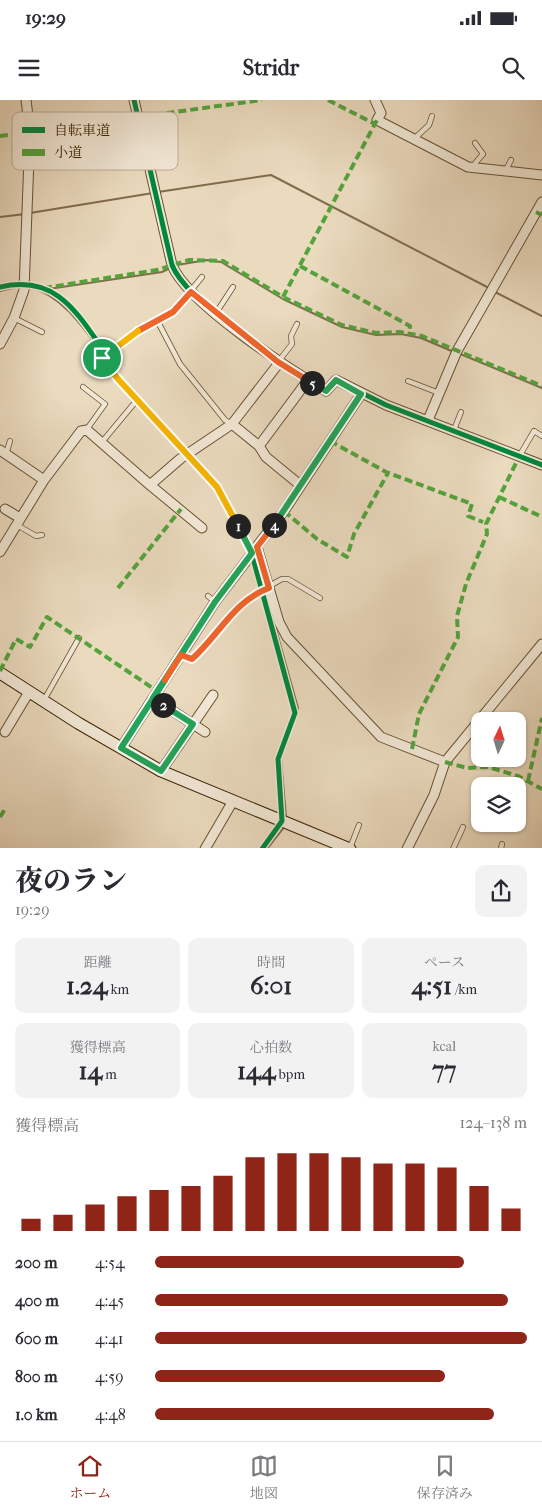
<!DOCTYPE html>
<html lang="ja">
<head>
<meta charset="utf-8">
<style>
  body { margin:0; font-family:"IM FELL French Canon","Noto Serif JP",serif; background:#f2f2f3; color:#2b2b33; height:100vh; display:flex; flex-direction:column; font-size:19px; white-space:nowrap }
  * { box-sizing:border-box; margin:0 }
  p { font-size:16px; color:#7c7c81 }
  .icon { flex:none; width:28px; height:28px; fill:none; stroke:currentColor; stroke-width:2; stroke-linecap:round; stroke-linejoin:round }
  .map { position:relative; height:748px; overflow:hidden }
  .panel { display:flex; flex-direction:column; background:#fff; flex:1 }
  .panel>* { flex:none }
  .needle { width:32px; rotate:4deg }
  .fabs { position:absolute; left:471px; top:612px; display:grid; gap:10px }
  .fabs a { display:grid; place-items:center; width:55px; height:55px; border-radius:10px; background:#fff; box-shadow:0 1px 4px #0004; font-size:25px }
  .pin { position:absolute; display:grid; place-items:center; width:42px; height:42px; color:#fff; margin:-21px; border:2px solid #fff; border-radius:50%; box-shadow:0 1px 5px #0007 }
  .km { position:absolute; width:25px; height:25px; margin:-12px; border-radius:50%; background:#222; color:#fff; font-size:14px; line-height:25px; text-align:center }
  .round { display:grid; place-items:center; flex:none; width:52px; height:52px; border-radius:10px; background:#f2f2f3 }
  .headline { display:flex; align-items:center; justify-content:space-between; height:85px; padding:0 15px }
  h1 { font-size:28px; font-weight:800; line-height:38px }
  .figures { display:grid; grid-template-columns:repeat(3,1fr); gap:8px; height:85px; padding:5px 15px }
  .figures div { display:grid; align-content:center; border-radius:10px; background:#f2f2f3; text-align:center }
  .figures b { font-size:25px; font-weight:800 }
  .figures small { font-size:14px; font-weight:400 }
  .figures p { font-size:14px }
  .chart { height:140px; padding:10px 15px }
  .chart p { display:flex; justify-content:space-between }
  .chart svg { width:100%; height:90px; margin-top:5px; stroke:#8f2418; stroke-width:6 }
  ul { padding:0 15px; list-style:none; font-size:16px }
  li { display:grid; grid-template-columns:80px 60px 1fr; align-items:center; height:38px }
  li i { height:12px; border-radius:6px; background:#8f2418 }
  .status { display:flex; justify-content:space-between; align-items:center; height:35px; padding:0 25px; background:#fff; direction:ltr }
  .status svg { height:14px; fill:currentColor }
  header { display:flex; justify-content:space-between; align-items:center; height:65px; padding:0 15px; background:#fff; font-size:22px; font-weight:800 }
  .tab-bar { display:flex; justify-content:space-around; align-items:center; height:70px; border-top:1px solid #e1e1e2; background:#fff; font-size:14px; color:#7c7c81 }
  .tab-bar a { display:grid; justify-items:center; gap:2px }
  .tab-bar .selected { color:#8f2418 }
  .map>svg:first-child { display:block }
</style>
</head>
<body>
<div class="status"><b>19:29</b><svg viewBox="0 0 49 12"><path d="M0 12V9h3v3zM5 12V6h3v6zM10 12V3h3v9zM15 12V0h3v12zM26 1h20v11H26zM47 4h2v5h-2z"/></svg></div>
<header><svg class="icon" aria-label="menu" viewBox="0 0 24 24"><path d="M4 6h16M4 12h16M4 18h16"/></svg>Stridr<svg class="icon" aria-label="search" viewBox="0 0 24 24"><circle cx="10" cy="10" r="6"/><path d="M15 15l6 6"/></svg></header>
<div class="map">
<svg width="542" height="749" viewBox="0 0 542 749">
  <rect width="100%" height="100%" fill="#eadabe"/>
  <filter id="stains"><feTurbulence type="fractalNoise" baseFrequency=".004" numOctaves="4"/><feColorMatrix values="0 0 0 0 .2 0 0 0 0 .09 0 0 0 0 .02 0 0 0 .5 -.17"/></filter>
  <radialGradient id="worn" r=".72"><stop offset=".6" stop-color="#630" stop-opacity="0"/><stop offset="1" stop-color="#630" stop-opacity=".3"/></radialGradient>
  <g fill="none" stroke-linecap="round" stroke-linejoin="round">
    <path stroke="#816c4c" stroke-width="2" d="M158,92L271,75L489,188
      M30,113L153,93
      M0,117L25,114
      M177,165L207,160L221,162L283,199L342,227L376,235L401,234L421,238L454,252
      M29,187C65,195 89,236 110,264
      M42,190L162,172L170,168
      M0,191L20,186
      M495,192L542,216
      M458,253L542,288
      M132,291L186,350
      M192,356L219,385L253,447
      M265,490L298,608L281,659L286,717
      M267,749L285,726"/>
    <g stroke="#685231" stroke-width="6">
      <path id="lane" d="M414,39L429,25L432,16
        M472,67L483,54L475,43
        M506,70L511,60
        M216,213L233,187
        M14,218L42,232
        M158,222L180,264L225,320L232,324
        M278,262L292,244L291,236L297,224
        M408,281L439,293
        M83,287L105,304L87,329
        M454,330L461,312
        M102,342L137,300L102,258L143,228L173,212L202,177
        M6,354L10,341
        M520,355L534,331L542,336
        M17,425L36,436L42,435
        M208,496L215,502
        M181,555L192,559L226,520L262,490L282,479H288L320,498
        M44,600L79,538
        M350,748L359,725
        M453,749L463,727
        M501,749L502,744"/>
    </g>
    <g stroke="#685231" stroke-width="11">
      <path id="street" d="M134,0L172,165C187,203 289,269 326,291L336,280L386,305L542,365
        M375,0L381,13L377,20L468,67L542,75
        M0,244L14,218L24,190L30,32L26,0
        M428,320L457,251L542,102
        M232,324L259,346L266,357L300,385
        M259,346L308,280
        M0,350L44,380
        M150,385L202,428
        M5,409L20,418
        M257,447L279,522L287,537L381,637L445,662
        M255,449L284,411L361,294
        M0,452L44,380L81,331L87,330L150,385L180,359L232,324L279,263
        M153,598L205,632
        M5,632L29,592
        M121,648L215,502L253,452
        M161,671L213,595
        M205,749L233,701
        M407,749L434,695L445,662L542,544"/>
    </g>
    <g stroke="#3d2402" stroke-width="13">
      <path id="secondary" d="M0,573L78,623L161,671L350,749"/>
    </g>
    <use href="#lane" stroke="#f1e7d5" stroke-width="4.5"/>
    <use href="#street" stroke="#f1e7d5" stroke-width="9"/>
    <use href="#secondary" stroke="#f1e7d5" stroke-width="11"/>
    <path stroke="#54a33d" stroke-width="4" stroke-dasharray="8 4" stroke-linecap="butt" d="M328,0L375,24
      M0,36L262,0
      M536,112L542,115
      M300,166L410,226L409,233
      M44,188L157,170L189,160L223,161L283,197L342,225L376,233L400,232L422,236L542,286
      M283,197L377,20
      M330,341L386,372L472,404L468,416L483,422
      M499,397L542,417
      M284,411L317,439L347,457L354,434L388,373
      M118,488L181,409
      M0,571L16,539L30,547L47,517L157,591
      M412,649L419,614L458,537L457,516L466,484L487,434L486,424L520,355
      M445,662L467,668L488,667L518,676L542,689
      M528,681L542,618
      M0,717L5,709"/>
    <g stroke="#f1e7d5" stroke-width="8">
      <path id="cycleway" d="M134,0L172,165C187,203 289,269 326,291L336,280L386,305L542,365
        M0,187C57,174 77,213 106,254
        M137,300L217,387L253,458L295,613L278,659L282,721L262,749"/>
    </g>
    <use href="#cycleway" stroke="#00873e" stroke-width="5"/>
  </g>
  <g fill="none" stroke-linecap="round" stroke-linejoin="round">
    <g stroke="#fff" stroke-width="10">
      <path id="split-1" d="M102,258L118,279L217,387L238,426"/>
    </g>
    <g stroke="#fff" stroke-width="10">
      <path id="split-2" d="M163,605L153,598L215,502L252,453L238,426"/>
    </g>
    <g stroke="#fff" stroke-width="10">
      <path id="split-3" d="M163,605L193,624L161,671L121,648L165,580"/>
    </g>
    <g stroke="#fff" stroke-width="10">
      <path id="split-4" d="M165,580L181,555L192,559C218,536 235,500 269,488L257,447L274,425"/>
    </g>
    <g stroke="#fff" stroke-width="10">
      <path id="split-5" d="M274,425L361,294L336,280L326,291L312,283"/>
    </g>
    <g stroke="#fff" stroke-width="10">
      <path id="split-6" d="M138,231L173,212L191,192L278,262L312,283"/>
    </g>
    <g stroke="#fff" stroke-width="10">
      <path id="split-7" d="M102,258L138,231"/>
    </g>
    <use href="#split-1" stroke="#f5b400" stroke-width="6"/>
    <use href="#split-2" stroke="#22a559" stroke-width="6"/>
    <use href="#split-3" stroke="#22a559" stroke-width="6"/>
    <use href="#split-4" stroke="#f0652b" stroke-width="6"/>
    <use href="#split-5" stroke="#22a559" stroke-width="6"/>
    <use href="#split-6" stroke="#f0652b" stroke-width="6"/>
    <use href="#split-7" stroke="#f5b400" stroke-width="6"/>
  </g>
  <rect x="12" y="12" width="166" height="58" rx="8" fill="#f1e7d5" stroke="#bbac96" stroke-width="1"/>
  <rect x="22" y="27" width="23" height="6" fill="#00873e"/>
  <rect x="22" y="49" width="23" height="7" fill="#54a33d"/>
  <g font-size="14" fill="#3d2402">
    <text x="54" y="35">自転車道</text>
    <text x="54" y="57">小道</text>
  </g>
  <rect width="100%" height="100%" filter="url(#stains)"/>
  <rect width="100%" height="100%" fill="url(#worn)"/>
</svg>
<div class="fabs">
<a><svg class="needle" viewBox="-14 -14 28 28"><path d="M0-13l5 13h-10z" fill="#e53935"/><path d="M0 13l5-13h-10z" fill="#7c7c81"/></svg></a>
<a><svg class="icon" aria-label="layers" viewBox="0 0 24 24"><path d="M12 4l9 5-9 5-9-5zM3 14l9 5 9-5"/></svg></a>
</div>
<div class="pin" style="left:102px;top:258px;background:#1e9e55"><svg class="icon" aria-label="arrive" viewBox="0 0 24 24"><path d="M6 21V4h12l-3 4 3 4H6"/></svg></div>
<b class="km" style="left:238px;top:426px">1</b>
<b class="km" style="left:163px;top:605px">2</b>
<b class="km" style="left:274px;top:425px">4</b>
<b class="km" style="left:312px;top:283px">5</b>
</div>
<section class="panel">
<div class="headline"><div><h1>夜のラン</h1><p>19:29</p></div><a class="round"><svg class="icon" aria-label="share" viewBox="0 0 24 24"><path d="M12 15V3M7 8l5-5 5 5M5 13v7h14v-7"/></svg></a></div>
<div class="figures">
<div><p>距離</p><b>1.24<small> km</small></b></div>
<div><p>時間</p><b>6:01</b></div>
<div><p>ペース</p><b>4:51<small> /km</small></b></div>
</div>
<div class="figures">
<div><p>獲得標高</p><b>14<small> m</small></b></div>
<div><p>心拍数</p><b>144<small> bpm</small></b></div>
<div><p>kcal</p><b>77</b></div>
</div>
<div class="chart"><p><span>獲得標高</span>124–138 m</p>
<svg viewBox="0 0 160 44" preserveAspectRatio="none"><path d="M5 44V38M15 44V36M25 44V31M35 44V27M45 44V24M55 44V22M65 44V17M75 44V8M85 44V6M95 44V6M105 44V8M115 44V11M125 44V11M135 44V13M145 44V22M155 44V33"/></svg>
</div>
<ul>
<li><b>200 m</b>4:54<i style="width:83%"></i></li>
<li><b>400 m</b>4:45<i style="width:95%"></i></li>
<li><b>600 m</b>4:41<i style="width:100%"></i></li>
<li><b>800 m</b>4:59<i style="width:78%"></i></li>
<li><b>1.0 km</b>4:48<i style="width:91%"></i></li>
</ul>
</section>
<nav class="tab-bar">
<a class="selected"><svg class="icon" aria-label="home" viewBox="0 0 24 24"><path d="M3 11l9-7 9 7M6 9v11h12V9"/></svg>ホーム</a>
<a><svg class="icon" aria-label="map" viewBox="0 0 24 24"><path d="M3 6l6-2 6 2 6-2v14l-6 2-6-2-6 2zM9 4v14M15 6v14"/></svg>地図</a>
<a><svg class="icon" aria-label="saved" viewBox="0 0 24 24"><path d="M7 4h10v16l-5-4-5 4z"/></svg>保存済み</a>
</nav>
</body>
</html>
